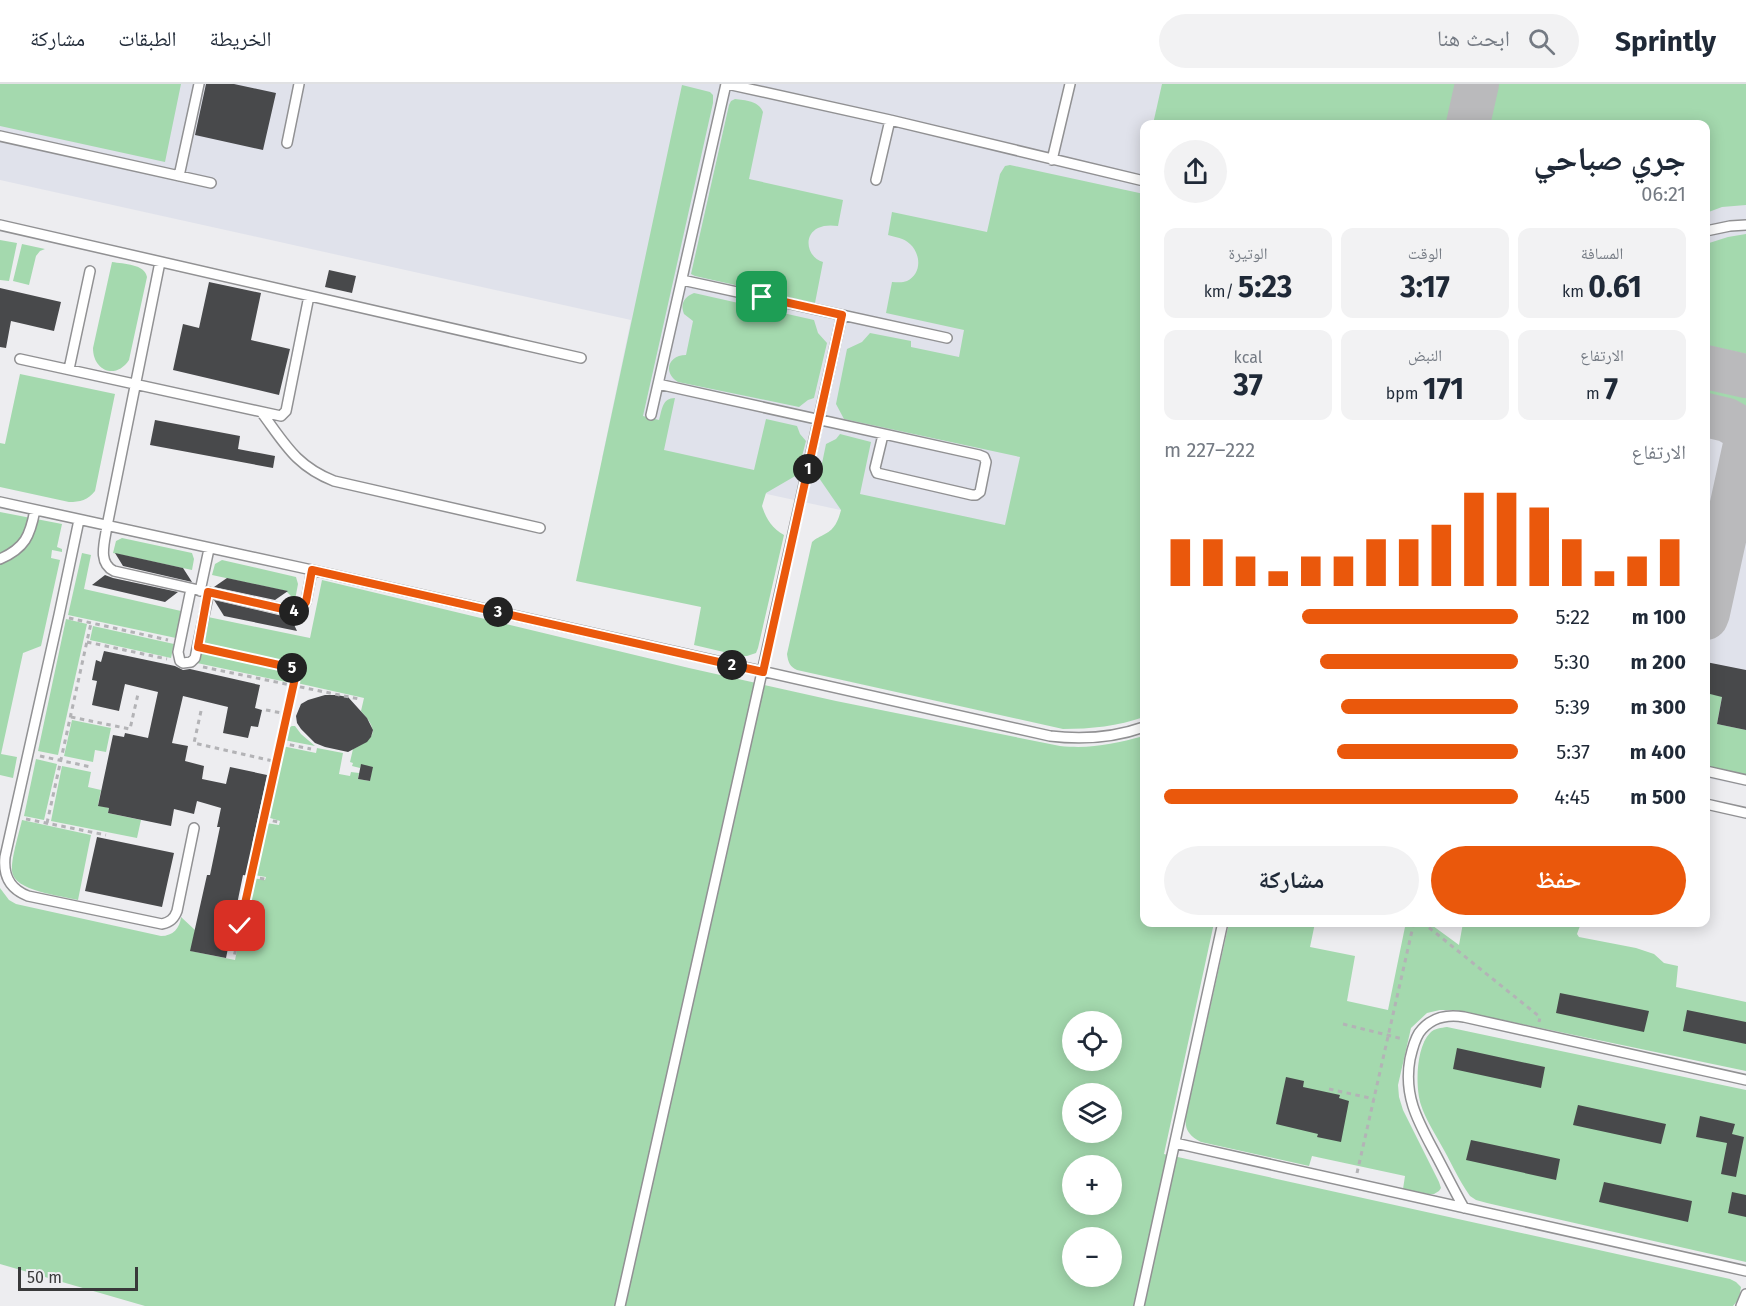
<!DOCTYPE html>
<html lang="ar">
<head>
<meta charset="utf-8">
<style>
  body { margin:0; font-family:"Fira Sans","Noto Naskh Arabic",sans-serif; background:#f2f2f3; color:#1f2937; direction:rtl; height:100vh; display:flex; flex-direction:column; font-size:22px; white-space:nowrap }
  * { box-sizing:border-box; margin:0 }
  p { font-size:20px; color:#747a83 }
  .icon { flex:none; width:33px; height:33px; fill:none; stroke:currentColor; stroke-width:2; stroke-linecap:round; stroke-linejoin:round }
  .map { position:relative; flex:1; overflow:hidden; direction:ltr }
  .details { position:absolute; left:1140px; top:36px; width:570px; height:807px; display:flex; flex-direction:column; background:#fff; border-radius:12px; box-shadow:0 3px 15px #0003; direction:rtl }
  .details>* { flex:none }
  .buttons { position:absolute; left:1062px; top:927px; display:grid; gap:12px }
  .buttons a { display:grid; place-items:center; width:60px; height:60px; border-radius:50%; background:#fff; box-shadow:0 3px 15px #0003; font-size:30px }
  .scale { position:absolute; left:18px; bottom:15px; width:120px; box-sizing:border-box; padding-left:6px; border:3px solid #39393a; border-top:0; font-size:16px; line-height:21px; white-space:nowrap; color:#39393a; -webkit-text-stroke:4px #ededf0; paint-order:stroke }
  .pin { position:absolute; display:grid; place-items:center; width:51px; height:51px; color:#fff; margin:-26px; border-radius:12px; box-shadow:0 3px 9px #0006 }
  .km { position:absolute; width:30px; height:30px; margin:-15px; border-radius:50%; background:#222; color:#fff; font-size:16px; line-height:30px; text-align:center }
  .round { display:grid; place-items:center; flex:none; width:63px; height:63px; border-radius:32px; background:#f2f2f3 }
  .summary { display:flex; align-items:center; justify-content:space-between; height:102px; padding:0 24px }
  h1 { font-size:33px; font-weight:700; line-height:45px }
  .stats { display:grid; grid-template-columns:repeat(3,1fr); gap:9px; height:102px; padding:6px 24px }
  .stats div { display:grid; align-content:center; border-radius:12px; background:#f2f2f3; text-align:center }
  .stats b { font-size:30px; font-weight:700 }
  .stats small { font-size:16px; font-weight:400 }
  .stats p { font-size:16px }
  .chart { height:168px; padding:12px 24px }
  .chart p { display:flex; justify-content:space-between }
  .chart svg { width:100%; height:108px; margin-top:6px; stroke:#ea580c; stroke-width:6 }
  .action { display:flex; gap:12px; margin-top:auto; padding:12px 24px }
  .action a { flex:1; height:69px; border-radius:36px; background:#ea580c; color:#fff; font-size:24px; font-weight:700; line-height:69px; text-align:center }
  .action a+a { background:#f2f2f3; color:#1f2937 }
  ul { padding:0 24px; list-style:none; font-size:20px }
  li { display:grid; grid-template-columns:96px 72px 1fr; align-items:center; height:45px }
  li i { height:15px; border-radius:8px; background:#ea580c }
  header { display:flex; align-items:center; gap:36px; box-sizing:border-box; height:84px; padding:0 30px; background:#fff; border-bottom:2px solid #e0e1e3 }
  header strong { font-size:28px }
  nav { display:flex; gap:33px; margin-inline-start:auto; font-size:21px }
  .search { width:420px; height:54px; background:#f2f2f3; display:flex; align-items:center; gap:15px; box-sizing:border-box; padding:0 21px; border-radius:33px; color:#747a83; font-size:22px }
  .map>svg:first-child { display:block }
</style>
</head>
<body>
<header>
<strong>Sprintly</strong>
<div class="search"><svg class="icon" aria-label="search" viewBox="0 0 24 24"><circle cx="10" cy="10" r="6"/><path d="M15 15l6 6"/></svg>ابحث هنا</div>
<nav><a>الخريطة</a><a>الطبقات</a><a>مشاركة</a></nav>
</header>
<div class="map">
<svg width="1746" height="1222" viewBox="0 0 1746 1222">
  <rect width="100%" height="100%" fill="#ededf0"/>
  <path fill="#e0e2eb" d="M0,0H1746V702L1706,694V40H1144V449L1001,461L602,374L631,236L0,96Z"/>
  <path fill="#a4d9ae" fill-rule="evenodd" d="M0,0H181L165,78L0,42Z
    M1162,0H1460L1450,40H1153Z
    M1498,0H1746V121L1722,123L1706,129V40H1489Z
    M682,1L710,8L713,11V19L643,332L659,336C662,326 662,314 675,314L664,366L754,386L766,335L797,342L800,350L806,357L797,391L766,409L762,422C766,435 772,444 784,451L758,564L756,569L747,572H741L694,561L701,523L576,497Z
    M735,15C745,16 759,17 763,28L749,95L843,116L838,142C831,141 824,141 818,144C802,152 808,174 823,178L815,219L695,192L691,190L729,21L731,17Z
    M1010,81L1144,110V633C1118,642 1091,645 1063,645L797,586C790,583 788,578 787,570L812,458C816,454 820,453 825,450C835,445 838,437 841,426L819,394L826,360L836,355L840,350L871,358L860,410L1005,441L1020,373L844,335L836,320L847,265L862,258L870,249L911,257V263L959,273L964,246L886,229L892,198C897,198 902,199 907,197C922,190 921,170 910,160C904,154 895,153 888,151L892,128L987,148L1000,90L1005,82Z
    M1746,150V270L1706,261V160L1728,153Z
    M0,156L17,159L9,197L0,196Z
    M22,160L45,165L40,167L36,172L29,201L13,197Z
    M112,178C124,180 145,180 147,193L129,276C116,296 93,287 93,264Z
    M694,209L814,236L818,249L827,259L814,314L808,316L799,323L678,298C662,288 669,271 686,271L693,237L684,230C680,220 684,213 694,209Z
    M20,290L115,310L95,407C88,416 80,418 69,418L0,403V359L5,360Z
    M1706,303L1746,312V326L1706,317Z
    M0,428L62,440L57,463L62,465V468L52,466L51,474L60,476L41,562L23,569L1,670L17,673L13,694L0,691Z
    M122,454L192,469L194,475L192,486L113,469L116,457Z
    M82,469L91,471L84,505L181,527L176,554L68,531Z
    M222,476L296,493L298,500L295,516L287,508V507L212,491L215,480Z
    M322,496L689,584L836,617L1060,662C1092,665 1113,660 1144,652V838L1214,839L1164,1070L1730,1195L1736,1198L1741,1203L1739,1215L1733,1222H145L0,1180V804L9,816L16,820L161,852C173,852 180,844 181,833L195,846L191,867L235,876L242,843L254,846L255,842L243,840L253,794L265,796L266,793L254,791L266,739L279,741L280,737L267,733L282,662L316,669L317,664L343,669L339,690L350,692L351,688L359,689L358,695L370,697L372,683L361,681L360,684L352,682L353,679L350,678L353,665C376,654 379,647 361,627L364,614L297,599L300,583L202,561L208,533L310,554ZM1072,938H1112V976H1072ZM1072,1010H1112V1048H1072ZM1072,1082H1112V1120H1072ZM1072,1154H1112V1192H1072Z
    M66,535L87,540L58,671L38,667Z
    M93,542L174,560L171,574L90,556Z
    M200,565L294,586L291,599L197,579Z
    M1706,609L1722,612L1717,640L1746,646V692L1706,683Z
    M72,636L111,644L106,668L95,666L93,678L64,672Z
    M292,642H295L301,650L315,662L284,656L286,645Z
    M36,675L57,680L44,736L24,732Z
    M62,682L91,688L88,703L101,706L98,721L109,724L108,729L141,736L137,754L51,737Z
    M22,736L91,751L78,816C62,812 13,807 12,787C11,775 19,749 22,736Z
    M1406,838L1429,839L1459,861L1463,839H1581L1577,850L1579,853L1636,864L1654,870L1664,879L1678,882L1676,903L1746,918V987L1455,926H1440L1427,929L1411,944L1398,1001L1399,1013L1403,1026L1439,1098L1441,1104L1439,1107L1434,1110H1428L1403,1105L1405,1092L1312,1072L1309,1082L1201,1058C1189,1052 1184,1045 1186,1032L1229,839H1315L1310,863L1355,872L1347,917L1388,926Z
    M1447,943L1746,1006V1178L1487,1119L1476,1116L1470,1112C1458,1095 1450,1076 1440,1059C1433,1046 1425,1034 1421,1021C1415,1003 1416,963 1430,949C1435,944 1441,944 1447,943Z"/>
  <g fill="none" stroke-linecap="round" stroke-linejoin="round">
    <path stroke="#bababc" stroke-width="44" d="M1468,40L1477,0
      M1706,283L1746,292
      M1706,331L1727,336L1739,343L1746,356L1708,529L1706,534"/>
  </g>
  <path fill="#48494b" d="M206,0H234L276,9L263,66L195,51Z
    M329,186L356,192L352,209L325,203Z
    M209,198L261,209L251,256L290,265L279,311L173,286L183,240L199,244Z
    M0,204L61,218L54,247L11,237L6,264L0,263Z
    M155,336L240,352L238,365L275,372L273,384L150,361Z
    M115,469L183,484L192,498L123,482Z
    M105,491L113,494L178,508L165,518L92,501Z
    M227,494L288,507L275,516L214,503Z
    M214,516L291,534L297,547L224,532Z
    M104,567L175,582L183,586L190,585L260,601L255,624L262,626L258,643L251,642L248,654L223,649L228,623L183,612L172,659L188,662L185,677L204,682L202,695L226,700L230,683L267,691L252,761L256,762L249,792L243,791L226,874L190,867L207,791H210L220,743H217L221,724L197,717L194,730L174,725L171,742L108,729L109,724L98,722L113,651L124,653L125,649L148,654L158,608L125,600L119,627L92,621L97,597L92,596L96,576L101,578Z
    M1706,578L1746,586V646L1717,640L1722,613L1706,609Z
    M325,611H336L348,613L367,634L373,646L371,653L367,658L348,668L325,663L315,659L301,645L297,639L296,632L301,620L308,616Z
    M361,680L373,683L370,697L358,695Z
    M97,753L174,769L162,823L85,807Z
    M1560,909L1649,927L1644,948L1556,929Z
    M1687,926L1746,938V960L1683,947Z
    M1457,964L1545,983L1541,1004L1453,985Z
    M1286,993L1304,997L1303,1003L1340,1011L1339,1014L1349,1017L1341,1058L1317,1053L1318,1050L1276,1040Z
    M1578,1021L1666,1040L1661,1060L1573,1041Z
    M1700,1032L1735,1040L1732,1050L1744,1053L1736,1093L1721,1090L1727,1059L1696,1053Z
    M1471,1056L1560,1075L1556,1096L1466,1076Z
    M1604,1098L1692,1117L1688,1138L1599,1118Z
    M1732,1108L1746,1111V1133L1728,1129Z"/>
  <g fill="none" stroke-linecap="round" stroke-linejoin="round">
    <g stroke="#919193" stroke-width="12">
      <path id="service" d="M727,0L890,36L1144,97
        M0,52L211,99
        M287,59L299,0
        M1052,76L1070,0
        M179,92L199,0
        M876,96L890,36
        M0,141L581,274
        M1706,147L1730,142L1746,141
        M160,178L107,442C105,457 97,479 114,487L296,528L300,526L306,518L312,486
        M682,196L947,254
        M20,275L281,332L286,327L309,212
        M69,285L90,187
        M658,300L979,371L984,373L986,378L980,408L976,411H972L877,389L875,384L883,351
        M262,329C285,360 296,382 334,397L540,444
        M651,331L726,0
        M0,418L312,486L1050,652C1083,656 1113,654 1144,643
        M79,436L59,531L5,773C3,792 10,805 28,812L162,840C170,838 174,835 177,827L194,744
        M0,475C25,464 30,452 35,426
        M191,505L178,568L180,577L183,579L191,578L195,574L209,508
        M200,507L209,465
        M1706,687L1746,696
        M1706,720L1746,729
        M1175,1059L1746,1187
        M1464,1124C1454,1106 1445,1088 1436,1071C1419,1039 1403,1013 1410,975C1412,966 1414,957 1419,949C1430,934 1446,930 1464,933L1746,996
        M620,1222L842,231
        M1139,1222L1223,838
        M1741,1222L1746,1210"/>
    </g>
    <path stroke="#b3b3b6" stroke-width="3" stroke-dasharray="4.5 4.5" stroke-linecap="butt" d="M69,534L168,556
      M87,558L167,575
      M209,565L297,585L234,873
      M203,583L359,615
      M266,626L287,630
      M201,627L194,659L277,678
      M71,633L130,645L138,610
      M281,659L311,665
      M40,672L91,683
      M26,735L106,751
      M264,735L278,738
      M47,739L91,539
      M251,793L265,795
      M1422,838L1540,933L1539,938
      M240,842L253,844
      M1343,940L1403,955
      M1329,1005L1374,1015
      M1357,1089L1414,838"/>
    <use href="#service" stroke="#fff" stroke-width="9"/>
  </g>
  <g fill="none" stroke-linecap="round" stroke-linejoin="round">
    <g stroke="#fff" stroke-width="12">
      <path id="route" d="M240,842L297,585L198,563L208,508L296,528L300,526L306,518L312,486L763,588L842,231L762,213"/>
    </g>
    <use href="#route" stroke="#ea580c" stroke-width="8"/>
  </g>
</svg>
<div class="buttons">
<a><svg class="icon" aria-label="locate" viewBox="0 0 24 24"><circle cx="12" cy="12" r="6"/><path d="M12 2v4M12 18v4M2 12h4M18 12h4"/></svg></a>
<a><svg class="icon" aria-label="layers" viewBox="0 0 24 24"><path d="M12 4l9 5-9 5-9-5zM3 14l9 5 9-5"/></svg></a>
<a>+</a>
<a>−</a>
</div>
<div class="scale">50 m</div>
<div class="pin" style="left:762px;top:213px;background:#1e9e55"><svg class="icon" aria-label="arrive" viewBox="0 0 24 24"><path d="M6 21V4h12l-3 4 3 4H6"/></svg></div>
<div class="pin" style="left:240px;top:842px;background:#d93025"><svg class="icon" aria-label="check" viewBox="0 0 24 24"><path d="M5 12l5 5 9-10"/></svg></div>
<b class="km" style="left:808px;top:385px">1</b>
<b class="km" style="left:732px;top:581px">2</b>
<b class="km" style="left:498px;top:528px">3</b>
<b class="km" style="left:294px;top:527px">4</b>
<b class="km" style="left:292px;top:584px">5</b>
<section class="details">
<div class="summary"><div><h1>جري صباحي</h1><p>06:21</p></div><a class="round"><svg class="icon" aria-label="share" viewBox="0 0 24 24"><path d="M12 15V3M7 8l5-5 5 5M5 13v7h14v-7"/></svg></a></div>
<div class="stats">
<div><p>المسافة</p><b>0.61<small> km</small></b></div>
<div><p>الوقت</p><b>3:17</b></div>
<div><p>الوتيرة</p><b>5:23<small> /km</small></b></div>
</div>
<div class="stats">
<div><p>الارتفاع</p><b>7<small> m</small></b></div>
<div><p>النبض</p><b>171<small> bpm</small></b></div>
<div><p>kcal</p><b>37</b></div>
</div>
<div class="chart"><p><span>الارتفاع</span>222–227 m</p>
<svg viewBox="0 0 160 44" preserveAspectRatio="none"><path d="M5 44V25M15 44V25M25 44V32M35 44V38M45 44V32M55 44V32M65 44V25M75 44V25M85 44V19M95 44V6M105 44V6M115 44V12M125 44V25M135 44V38M145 44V32M155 44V25"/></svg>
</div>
<ul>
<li><b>100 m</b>5:22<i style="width:61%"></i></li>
<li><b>200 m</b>5:30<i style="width:56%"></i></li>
<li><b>300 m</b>5:39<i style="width:50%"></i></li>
<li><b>400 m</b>5:37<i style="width:51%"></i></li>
<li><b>500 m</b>4:45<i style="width:100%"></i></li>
</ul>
<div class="action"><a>حفظ</a><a>مشاركة</a></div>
</section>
</div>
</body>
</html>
